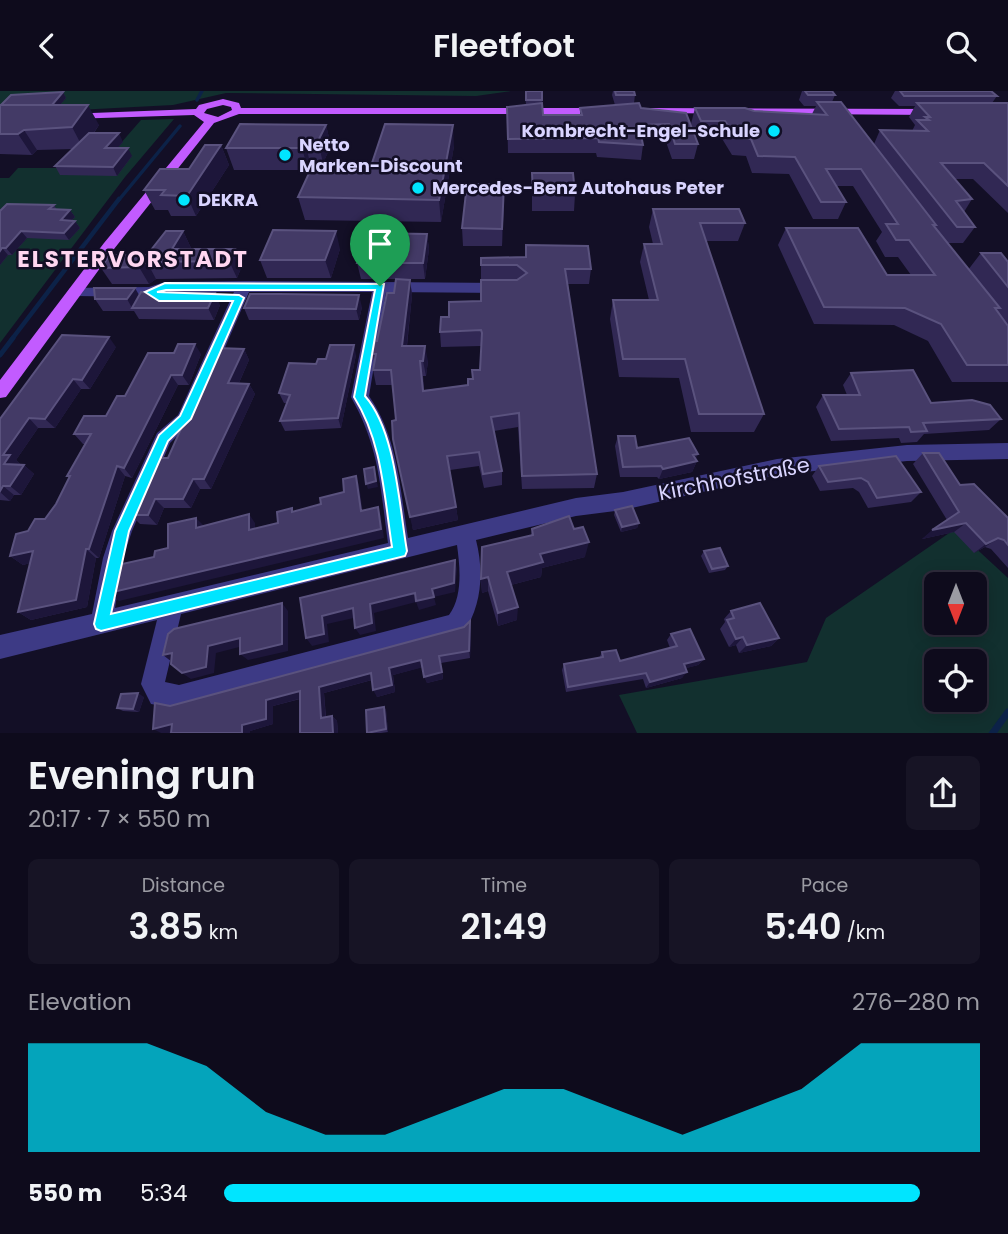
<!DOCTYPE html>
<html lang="en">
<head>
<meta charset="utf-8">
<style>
  body { margin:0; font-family:Poppins,sans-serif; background:#171425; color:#f1f3f6; height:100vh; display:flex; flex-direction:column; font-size:26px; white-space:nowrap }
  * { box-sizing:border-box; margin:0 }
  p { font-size:23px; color:#9b9ba3 }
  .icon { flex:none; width:38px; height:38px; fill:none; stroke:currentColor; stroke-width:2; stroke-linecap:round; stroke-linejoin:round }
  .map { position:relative; height:642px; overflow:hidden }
  .side { display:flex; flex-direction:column; background:#0e0b1c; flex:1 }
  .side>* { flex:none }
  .needle { width:46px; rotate:180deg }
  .tools { position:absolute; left:924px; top:481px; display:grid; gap:14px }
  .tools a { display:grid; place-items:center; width:63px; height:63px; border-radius:10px; background:#0e0b1c; box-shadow:0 4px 18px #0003,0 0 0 2px #2e2b3b; font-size:35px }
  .pin { position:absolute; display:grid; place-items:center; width:60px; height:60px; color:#fff; margin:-72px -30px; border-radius:50% 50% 50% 0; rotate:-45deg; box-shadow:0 0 7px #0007 }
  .pin .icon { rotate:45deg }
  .round { display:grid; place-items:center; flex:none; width:74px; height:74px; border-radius:10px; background:#171425 }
  .overview { display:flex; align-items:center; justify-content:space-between; height:119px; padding:0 28px }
  h1 { font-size:38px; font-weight:600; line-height:52px }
  .figures { display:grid; grid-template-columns:repeat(3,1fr); gap:10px; height:119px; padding:7px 28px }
  .figures div { display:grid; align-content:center; border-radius:10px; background:#171425; text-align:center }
  .figures b { font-size:35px; font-weight:600 }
  .figures small { font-size:19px; font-weight:400 }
  .figures p { font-size:19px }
  .chart { height:196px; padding:14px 28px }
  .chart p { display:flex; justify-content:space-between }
  .chart svg { width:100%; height:126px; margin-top:7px; fill:#00e5ff; opacity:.7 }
  ul { padding:0 28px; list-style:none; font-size:23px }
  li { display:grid; grid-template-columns:112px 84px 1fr; align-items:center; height:52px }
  li i { height:18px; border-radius:9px; background:#00e5ff }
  header { display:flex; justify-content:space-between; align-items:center; height:91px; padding:0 28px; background:#0e0b1c; font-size:32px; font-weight:600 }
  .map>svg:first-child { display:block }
</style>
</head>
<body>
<header><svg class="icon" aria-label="back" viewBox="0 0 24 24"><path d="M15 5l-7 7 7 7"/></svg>Fleetfoot<svg class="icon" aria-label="search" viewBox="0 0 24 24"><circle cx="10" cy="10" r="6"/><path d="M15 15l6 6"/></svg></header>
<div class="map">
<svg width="1008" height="643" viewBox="0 0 1008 643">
  <rect width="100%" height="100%" fill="#130f26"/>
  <path fill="#12302f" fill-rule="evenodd" d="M0,0H511L476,5L226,2L173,14L0,23Z
    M174,28L125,86L0,252V87H9L18,77H66L93,84L141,29Z
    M955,438L1008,487V642H637L619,604L807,571L826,527ZM936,494H975V532H936ZM936,570H975V609H936Z"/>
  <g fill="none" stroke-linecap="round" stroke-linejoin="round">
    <path stroke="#0c2248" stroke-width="3.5" d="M197,9L202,0
      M118,110L180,35"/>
    <path stroke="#0c2248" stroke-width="4.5" d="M12,248L119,108"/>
    <path stroke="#0c2248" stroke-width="5" d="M0,264L13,247"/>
    <path stroke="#0c2248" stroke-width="7" d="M992,643L1008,621"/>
    <path fill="#3d3a85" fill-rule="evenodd" d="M244,190L503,192L510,197L503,202L386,201L369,305C398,347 400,398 408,447L576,407L623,401L777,368L907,354L1008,352V368L907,370L777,384L623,419L576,425L476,449C484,480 482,514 464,541L179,618L151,613L141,593L157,529L0,568V544L92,523L103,467L112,440L157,342L178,324L234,201H166L150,206L75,205L68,200L70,197L149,196L165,191ZM249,201H372L351,306C380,358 380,395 388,452L115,517L123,467L132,440L170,352L194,328ZM457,454C460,476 463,505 449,524L179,594L165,591L181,523Z"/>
    <path fill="#c25bff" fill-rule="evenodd" d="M223,8L239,12L241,17H602L607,20L602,23H239L214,32L114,158L6,306L0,307V289L104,152L204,31L194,24L70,28L65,25L66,23L196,18L199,14ZM223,14L231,16L232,19L218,26L204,22L207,18Z
      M648,17L935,18L940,21L935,24L644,22V18Z"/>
  </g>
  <path fill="#312854" d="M525,0H542L543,24H580V17L615,14L612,4L613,0H634L635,4L634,12L641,17L686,22L698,53L694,68H672L665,48H642L643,54L641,69L597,66L596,62H508L507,16L526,14Z
    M802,0H832L835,4L832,11L874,53L880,39L912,40L915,34L909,26L915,15H899L891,7L895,0H991L997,5L992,12H1008V122L973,88H954L972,108L964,121L975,136L963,152H947L968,179L981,162L1008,171V234L997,220L1008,235V291H952L928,250L894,234L814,233L778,154L786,137L887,184H911L898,166H885L876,150L882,141L853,95H836L846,111L838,128H813L789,83L752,82L746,65L732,64L721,46H697L691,33L695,17L812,23L816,15H804L799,9Z
    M63,1L66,7L60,14L99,34L94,42L123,51L117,57L132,65L117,85L60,84L55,75L73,58L37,59L32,64L0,63V14Z
    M326,34L331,55L323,72H310L308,79H234L226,57Z
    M221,54L229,74L196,125H171L168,119H155L144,99L189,78Z
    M454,55L441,131L305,129L298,106L369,81Z
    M532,82L575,103L574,120H532Z
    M504,110L502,155H463L462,137Z
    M54,114L57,119H70L75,126L71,130H75L80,137L69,149L27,147L12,164H8L0,174V120Z
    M653,118L745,132L738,150H706L764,323L754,341H691L679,287L619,286L610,228L613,209H649L640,171L644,153H653L649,136Z
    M183,140L191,157L190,158H235L242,175L237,187L156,188L149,193H112L101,177L147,164Z
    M427,143L429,158L425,188H361L357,172Z
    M526,154L591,178L589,193H568L597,383L594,397L522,398L518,336L494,340L502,380V394L484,397L479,375L450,379L458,429L413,439L396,329L392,294H376L373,279L374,270L372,263L394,202L410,189L412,204L407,255L428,270L426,285H423L424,299L468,294L472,288V279H480L481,255L441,256L440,241L449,226L481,210V167L525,166Z
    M340,158L331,187H267L260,169Z
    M140,204L220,214L214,229L139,228L134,220H103L95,208Z
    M362,216L359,229H249L244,217Z
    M116,256L90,298H81L55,337H38L16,369L20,373L24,374L34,383L21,404H14L10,410L0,409V328Z
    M244,258L249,269L239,292L249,293L255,303L211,398H200L191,417H164L157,434L140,433L131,424L168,367Z
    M201,263L189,294H178L132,387L125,385L99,467H96L87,516L31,529L18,521L30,472L23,474L10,465L28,440L45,428L56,413L69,387L67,385L85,353H83L74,343L106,325L125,305Z
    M356,264L341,337L285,340L280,330L287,312H284L279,302L316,273L326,268Z
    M851,282L931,312L1001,328L989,339L924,343L917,351L901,352L899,347L831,350L816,316L823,304H847L843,294Z
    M618,345L637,357L696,369L697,370L692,381L659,388L657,386H620L615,355Z
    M923,362L960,394L1008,427V477L991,458L985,456L974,462L954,441L922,448L947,429L913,373Z
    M819,375L921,401L911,411L868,417L859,401L853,397L820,400L812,385Z
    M615,419L639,432L637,437L621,441L614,424Z
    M532,438L585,466L542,477L541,486L511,494L517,529L498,535L488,500L482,502L481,488L531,444Z
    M704,460L728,475L725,479L709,482L701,465Z
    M731,520L779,547L771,555L739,562L736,554L729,556L720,538L725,531L724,528Z
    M471,538L470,567L441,572L443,588L427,592L422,576L393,584L395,601L377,606L372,589L324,602L326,626L332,625L337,630L338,642H300V608L273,615V633L250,640V642H168L170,615Z
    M671,543L704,568L698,574L686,577L682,587L646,597L643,588L566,601L562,579L564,573L599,567L602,561L620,570L670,557L667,549Z
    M144,606L139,621L123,620L117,617Z
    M384,616L386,619L388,641L381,642H367Z"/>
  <path fill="#1d163a" d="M63,1L66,7L54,21L51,16Z
    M88,14L99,34L83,57L72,36Z
    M326,34L331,55L323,72L318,50Z
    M453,34L454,55L441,131L439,109Z
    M24,39L37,59L32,64L18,43Z
    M119,42L123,51L110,65L105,57Z
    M305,50L310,72L308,79L302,57Z
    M221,54L229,74L196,125L187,105Z
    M128,57L132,65L117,85L113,76Z
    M504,93V110L502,155V138Z
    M70,119L75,126L65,136L61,129Z
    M75,130L80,137L69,149L64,142Z
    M21,140L27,147L12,164L6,157Z
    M183,140L191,157L183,171L172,158Z
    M336,140L340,158L331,187L325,169Z
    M427,143L429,158L425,188L423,172Z
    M2,157L8,164L0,174V160Z
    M235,158L242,175L237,187L229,170Z
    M147,171L156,188L149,193L139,176Z
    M410,189L412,204L405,270L402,255Z
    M135,197L142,209L132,217L127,208Z
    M215,202L220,214L214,229L208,217Z
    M359,204L362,216L359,229L356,218Z
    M109,246L116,256L90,298L82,289Z
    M195,253L201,263L189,294L182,284Z
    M354,254L356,264L341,337L338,327Z
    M425,255L428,270L426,285L423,270Z
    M244,258L249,269L234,303L228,292Z
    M171,284L178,294L132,387L124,377Z
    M73,288L81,298L55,337L45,328Z
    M249,293L255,303L211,398L204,388Z
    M29,327L38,337L16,369L20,373H4L3,364Z
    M698,363L695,371L697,370L692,381L659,388L663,378Z
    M24,374L34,383L21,404L10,395Z
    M117,375L125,385L99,467L89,458Z
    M374,376L378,396L368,398L366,393Z
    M356,385L359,394L364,429L361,420Z
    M193,388L200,398L191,417L183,408Z
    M3,395L14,404L10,410L0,401Z
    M155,408L164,417L157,434L148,424Z
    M378,416L381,425L384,447L119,510L109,502Z
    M456,416L458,429L413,439L410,426Z
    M249,423L255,432V448L249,439Z
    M196,427L204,435L196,437Z
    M639,432L637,437L621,441L622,436Z
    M966,432L954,441L922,448L932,439Z
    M998,447L985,456L974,462L986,453Z
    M589,451L585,466L542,477L541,486L507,495V481L540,463Z
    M86,458L96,467L87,516L31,529L18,521Z
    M33,460L45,468L23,474L10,465Z
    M455,469L457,478L455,501L434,506L432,498Z
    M488,486V500L482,502L481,488Z
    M415,502L434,506L436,514L419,519L416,511L374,522L376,540L360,544L355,537L370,513Z
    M282,512L288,520V560L248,569L240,563Z
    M518,516L517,529L498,535V522Z
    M353,517L358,526L327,533L329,551L312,555L306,547L322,525Z
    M470,530L471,538L470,567L469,560Z
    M743,546L736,554L729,556L736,548Z
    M240,547L247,554L216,562L214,582L191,588L182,582L208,555Z
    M779,547L771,555L739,562L747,554Z
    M172,562V571L163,564Z
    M439,565L443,588L427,592L424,586Z
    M704,568L698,574L680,579L684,573Z
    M421,569L424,576L393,584L395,601L377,606L373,599L389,577Z
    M687,581L682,587L646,597L650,591Z
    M371,582L375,588L324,602L326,633L321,627L319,596Z
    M300,600L306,606L273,615V633L250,640V642H242V634L266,609Z
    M138,602L144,606L139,621L133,618Z
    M384,616L386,619L388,641L386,638Z
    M332,625L337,630L338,642H333Z
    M172,633L182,639L168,642H161L153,638Z"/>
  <path fill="#433a66" stroke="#5a527e" stroke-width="2" d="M526,0H542V9H526Z
    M615,0H634L635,4H616Z
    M805,0H832L835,4H808Z
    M900,0H991L997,5H904Z
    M63,1L52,14H1L11,4Z
    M817,11H841L936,134H933L1000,217H995L1008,235V274H967L941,233L905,217L824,216L786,137H858L887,184H935L909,149H896L886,133H898L861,78H826L846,111H821L795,66L758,65L751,48L737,47L725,30H701L695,17H745L754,20L827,24Z
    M542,12L543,24H582L580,17L639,12L641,17L686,22L698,53H675L669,33L639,34L643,54L599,51L598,47L508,48L507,16Z
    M917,12H1008V95L984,72H941L972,108L956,110L975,136H957L880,39L928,40L917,29H929L925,26H930Z
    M0,14H88L72,36L24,39L18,43H0Z
    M240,33L326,34L318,50H305L302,57H226Z
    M385,33L453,34L439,109L298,106L310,80L369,81Z
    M89,42H119L105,57H128L113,76L55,75Z
    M205,54H221L187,105L161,104L165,99H144L160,78H189Z
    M532,82H573L575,103H533Z
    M467,93H504L502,138L462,137Z
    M7,113L54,114L49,118L70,119L61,129L75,130L64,142L21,140L6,157H2L0,160V120Z
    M653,118H739L745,132H700L764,323H699L685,268H623L613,209H658L644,153H662Z
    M273,139L336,140L325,169H260Z
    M166,140H183L172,158H235L229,170L147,171L139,176L101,177L110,164H147Z
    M366,142L427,143L423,172H357Z
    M526,154L588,155L591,178H565L597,383L522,385L519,322L491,326L502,380L483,383L479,361L447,365L456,416L410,426L393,348L392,330L396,329L391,279H373L376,263H372L375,250H377L387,202H394L396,188L410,189L402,255H425L423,270H420L423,300L468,294V288H473L472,279H480L482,242L481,239L440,241L441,226H449V211L481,210V189H517L527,182L517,174H481V167L526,166Z
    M981,162H1001L1008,171V196Z
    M94,197H135L127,208H95Z
    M141,201L215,202L208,217H132Z
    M250,203H279L359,204L356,218L244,217Z
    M62,244L109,246L82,289L73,288L45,328L29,327L3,364H10L4,373L24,374L10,395H3L0,400V328Z
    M178,253H195L182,284H171L124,377L117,375L89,458H86L76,509L18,521L33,460L10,465L16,443L28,440L35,428H45L56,413L70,385H67L91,343H74L84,325H106L117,305H125L148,262H174Z
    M330,254H354L338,327L280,330L290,304L279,302L289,272L316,273L318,268H326Z
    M217,257L244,258L228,292L249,293L204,388H193L183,408H155L148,424H131L154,367H168Z
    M913,279L931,312L972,309L990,314L1001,328L923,332L927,340L911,341L909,336L839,338L823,304H860L851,282Z
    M618,345H635L637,357L689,347L698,363L693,364L697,370L663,378L661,375L623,376Z
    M923,362H939L960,394L974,393L1008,427V454L1004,449L998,447L986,453L966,432L932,439L959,421Z
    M896,365L921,401L877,407L868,391L861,387L828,391L819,375Z
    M374,376L376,390L366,393L364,378Z
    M356,385L361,420L378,416L381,438L109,502L113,475L154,466L155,460L168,457V433L196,427V437L249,423V439L278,432L277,421L292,417V421L321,413L320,407L344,401L343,388Z
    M632,415L639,432L622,436L615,419Z
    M569,425L574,438L583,436L589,451L540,463L543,471L507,481L518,516L498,522L488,486L481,488L482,456L533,444L532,438Z
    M720,457L728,475L712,478L704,460Z
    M455,469L454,492L432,498L434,506L416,510L415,502L370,513L372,532L355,537L353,517L322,525L324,543L306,547L300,507Z
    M282,512V553L240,563V547L208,555L206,576L182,582L171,573L172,562L163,564L168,543L174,538Z
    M760,512L779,547L747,554L743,546L736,548L727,529L734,527L731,520Z
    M470,530L469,560L439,565L442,581L424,586L421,569L389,577L392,594L373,599L371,582L319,596L321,627L332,625L333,642H300V600L266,609V628L242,634V642H171L172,633L153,638L155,612L170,615L464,536Z
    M690,538L704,568L684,573L687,581L650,591L646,582L568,596L564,573L603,566L602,561L616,559L620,570L677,555L671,543Z
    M138,602L133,618L117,617L121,603Z
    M384,616L386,638L367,642L366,619Z"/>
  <path fill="#00e5ff" stroke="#fff" stroke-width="2" fill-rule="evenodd" d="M165,192L384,193L365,305C396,340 399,415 407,460L405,465L101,540L96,538L94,533L115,440L159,344L180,325L233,210H159L145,201ZM166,199H375L354,306C382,350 384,404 392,456L111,523L129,440L168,350L191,328L244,207L239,204L157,201Z"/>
  <g fill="#00e5ff" stroke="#130f26" stroke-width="2.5">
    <circle cx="774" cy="40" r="7"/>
    <circle cx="285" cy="64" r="7"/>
    <circle cx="418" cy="97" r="7"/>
    <circle cx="184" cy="109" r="7"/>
  </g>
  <g text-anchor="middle" stroke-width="5" stroke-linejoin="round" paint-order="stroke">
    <g font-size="18" font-weight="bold" fill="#d9d4ff" stroke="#130f26" text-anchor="start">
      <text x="760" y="46" text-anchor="end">Kombrecht-Engel-Schule</text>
      <text x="299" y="60">Netto<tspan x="299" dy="21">Marken-Discount</tspan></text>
      <text x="432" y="103">Mercedes-Benz Autohaus Peter</text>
      <text x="198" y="115">DEKRA</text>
    </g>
    <g font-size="21" fill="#d9d4ff" stroke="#130f26">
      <text transform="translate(734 388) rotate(-11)" y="7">Kirchhofstraße</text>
    </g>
    <g font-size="23" font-weight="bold" letter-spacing="2" fill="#ffd6f0" stroke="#130f26">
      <text x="133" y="176">ELSTERVORSTADT</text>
    </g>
  </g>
</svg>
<div class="tools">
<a><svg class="needle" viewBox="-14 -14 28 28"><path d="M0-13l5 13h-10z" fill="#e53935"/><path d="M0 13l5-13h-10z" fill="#9b9ba3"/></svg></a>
<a><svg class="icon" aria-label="locate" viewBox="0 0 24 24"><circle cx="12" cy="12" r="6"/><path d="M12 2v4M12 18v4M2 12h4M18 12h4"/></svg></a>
</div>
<div class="pin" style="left:380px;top:195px;background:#1e9e55"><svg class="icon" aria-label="arrive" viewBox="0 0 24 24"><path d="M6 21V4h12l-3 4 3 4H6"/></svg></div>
</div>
<section class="side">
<div class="overview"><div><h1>Evening run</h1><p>20:17 · 7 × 550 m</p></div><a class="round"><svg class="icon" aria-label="share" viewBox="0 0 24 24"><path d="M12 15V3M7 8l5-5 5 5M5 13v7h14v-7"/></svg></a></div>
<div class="figures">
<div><p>Distance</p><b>3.85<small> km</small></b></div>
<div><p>Time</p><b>21:49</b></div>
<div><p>Pace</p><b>5:40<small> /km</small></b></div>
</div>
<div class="chart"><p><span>Elevation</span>276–280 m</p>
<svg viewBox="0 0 160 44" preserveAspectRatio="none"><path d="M0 44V6L10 6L20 6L30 14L40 30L50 38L60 38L70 30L80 22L90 22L100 30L110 38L120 30L130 22L140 6L150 6L160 6V44z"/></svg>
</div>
<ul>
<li><b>550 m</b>5:34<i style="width:92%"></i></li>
</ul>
</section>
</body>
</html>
